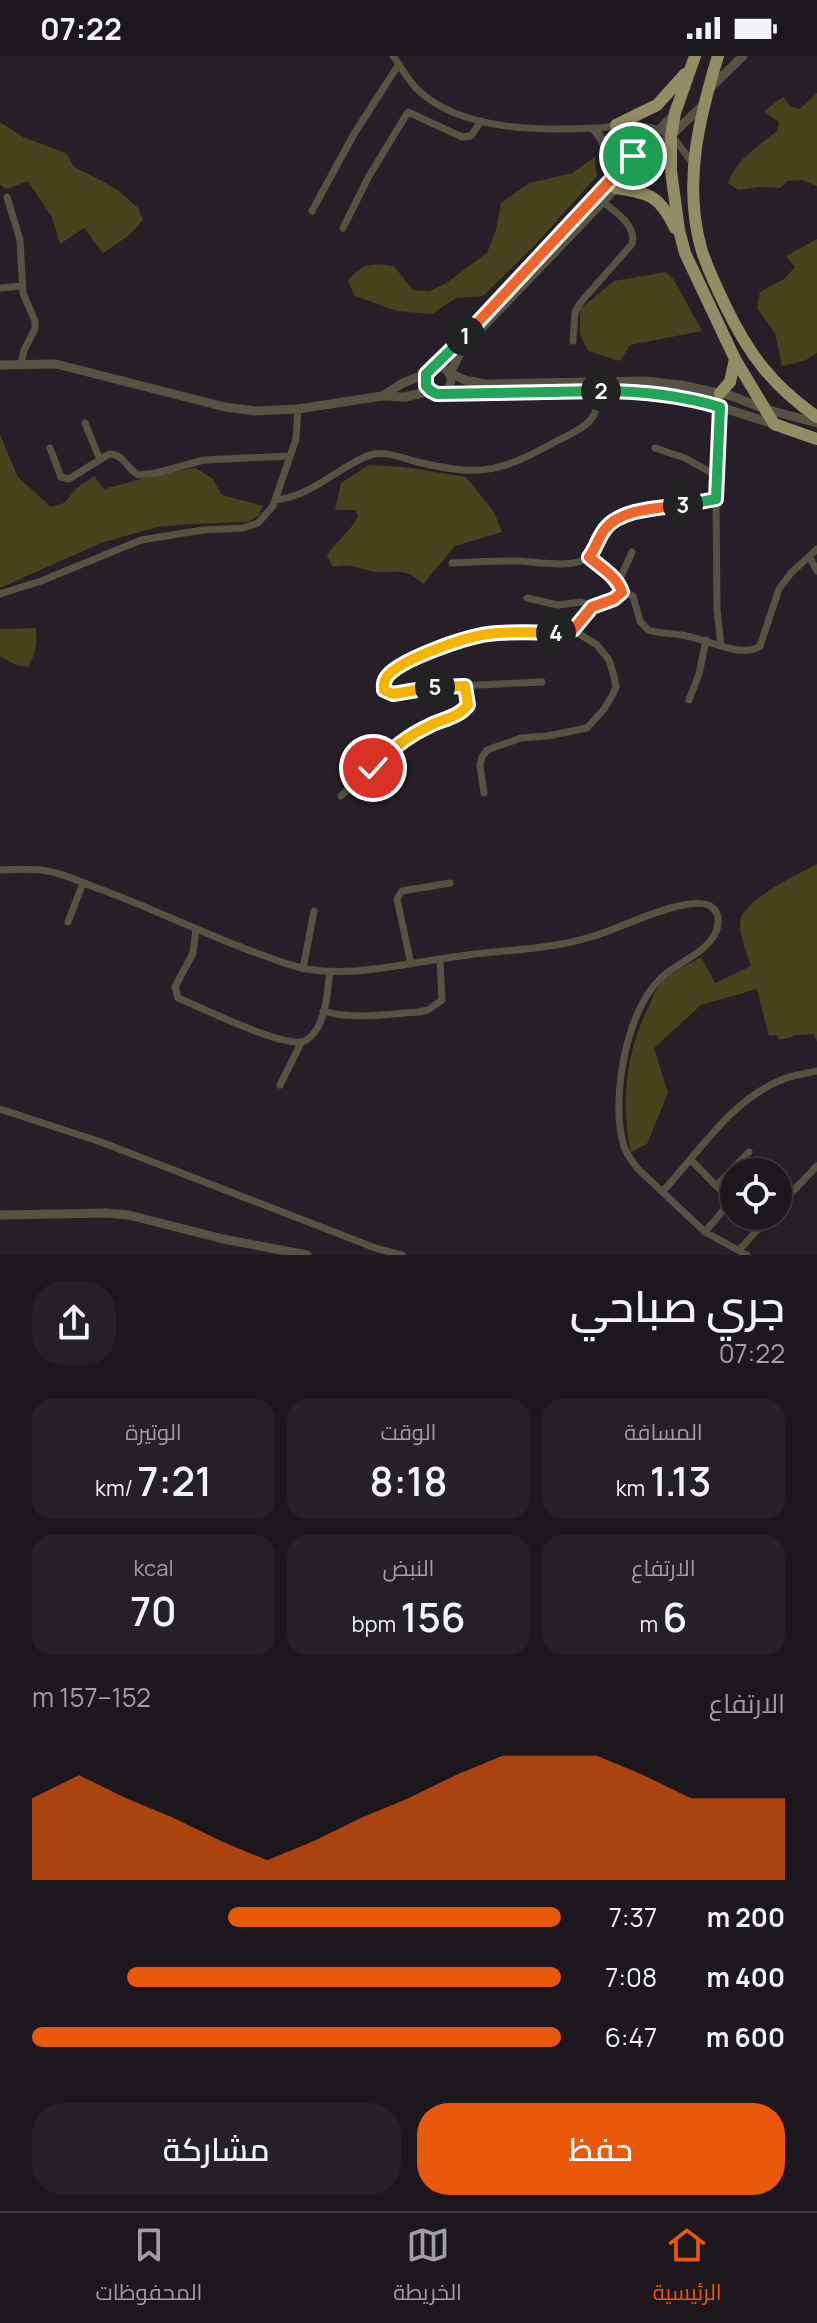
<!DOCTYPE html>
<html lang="ar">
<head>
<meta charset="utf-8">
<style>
  body { margin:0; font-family:Manrope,Cairo,sans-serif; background:#252026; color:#f1f3f6; direction:rtl; height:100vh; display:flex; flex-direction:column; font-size:30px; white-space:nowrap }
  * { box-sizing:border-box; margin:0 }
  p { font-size:26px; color:#a09fa4 }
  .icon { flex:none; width:44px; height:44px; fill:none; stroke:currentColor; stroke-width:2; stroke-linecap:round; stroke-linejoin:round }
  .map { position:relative; height:1199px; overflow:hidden; direction:ltr }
  .sheet { display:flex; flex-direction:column; background:#1c171d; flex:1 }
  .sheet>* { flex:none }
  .tools { position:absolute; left:720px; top:1102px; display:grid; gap:16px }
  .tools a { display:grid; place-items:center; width:72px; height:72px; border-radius:50%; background:#1c171d; box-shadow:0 8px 32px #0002,0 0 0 2px #3a363b; font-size:40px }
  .pin { position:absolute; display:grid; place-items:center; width:68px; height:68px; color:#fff; margin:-34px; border:4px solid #fff; border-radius:50%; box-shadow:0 2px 8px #0007 }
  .km { position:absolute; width:40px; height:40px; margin:-20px; border-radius:50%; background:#222; color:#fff; font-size:22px; line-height:40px; text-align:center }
  .round { display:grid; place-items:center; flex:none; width:84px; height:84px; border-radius:32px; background:#252026 }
  .headline { display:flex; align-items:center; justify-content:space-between; height:136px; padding:0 32px }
  h1 { font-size:44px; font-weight:600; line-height:60px }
  .stats { display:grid; grid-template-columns:repeat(3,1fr); gap:12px; height:136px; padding:8px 32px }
  .stats div { display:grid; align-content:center; border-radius:20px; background:#252026; text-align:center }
  .stats b { font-size:40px; font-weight:600 }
  .stats small { font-size:22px; font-weight:400 }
  .stats p { font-size:22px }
  .chart { height:224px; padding:16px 32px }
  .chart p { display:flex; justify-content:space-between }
  .chart svg { width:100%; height:144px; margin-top:8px; fill:#ea580c; opacity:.7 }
  .button { display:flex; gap:16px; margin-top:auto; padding:16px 32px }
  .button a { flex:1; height:92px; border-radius:32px; background:#ea580c; color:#fff; font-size:32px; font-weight:600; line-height:92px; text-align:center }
  .button a+a { background:#252026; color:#f1f3f6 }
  ul { padding:0 32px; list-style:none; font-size:26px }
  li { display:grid; grid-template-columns:128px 96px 1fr; align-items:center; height:60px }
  li i { height:20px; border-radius:10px; background:#ea580c }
  .status { display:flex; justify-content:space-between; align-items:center; height:56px; padding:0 40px; background:#1c171d; direction:ltr }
  .status svg { height:22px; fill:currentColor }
  .tab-bar { display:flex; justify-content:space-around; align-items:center; height:112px; border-top:2px solid #3a363b; background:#1c171d; font-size:22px; color:#a09fa4 }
  .tab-bar a { display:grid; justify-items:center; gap:4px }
  .tab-bar .on { color:#ea580c }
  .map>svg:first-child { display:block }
</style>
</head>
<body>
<div class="status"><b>07:22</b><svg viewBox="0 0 49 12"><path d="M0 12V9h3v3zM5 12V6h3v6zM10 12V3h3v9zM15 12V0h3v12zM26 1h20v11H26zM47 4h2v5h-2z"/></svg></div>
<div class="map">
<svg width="817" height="1199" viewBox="0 0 817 1199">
  <rect width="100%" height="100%" fill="#261f27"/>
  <path fill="#48421d" d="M817,37V130L802,124L787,125L781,132L760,131L738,134L728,127C737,103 757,91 777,75L779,66L764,55L783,41L791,51L800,53Z
    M0,66L23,81L66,97L74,111L102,125L119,135L138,152L143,164L128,180L103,197L84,172L60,188L52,161L28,125L6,133L0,129Z
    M595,101L597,120L532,192L483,240L456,242L432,258L397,255L355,240L348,225C363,207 370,207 394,210L413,234L429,235L445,228L487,197L496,174L501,147L529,127L572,117Z
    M817,183V297L806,304L782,310L775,277L757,252L760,236L784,223L795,211L786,200Z
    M666,216L674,224L702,275L630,289L620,305L588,295L580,278V253L614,225Z
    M0,379L18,421L51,451L64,447L77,432L94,420L104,433L160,418L195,412L212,422L222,439L263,450L259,459L249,466L191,468L157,471L101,487L0,532Z
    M369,409L404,411L466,421L494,456L502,476L455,490L423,528C402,507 390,521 366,514C351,510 350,508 333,511L327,500C335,485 351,476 358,460L356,454H335L341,427Z
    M36,572C37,587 36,598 28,611L16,609L0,600V573Z
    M817,808V985L813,978L794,979L793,981L779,984L777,979L769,980L757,933L701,949L654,992L668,1037L647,1088L631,1096C620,1047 626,995 649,950C652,944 655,934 660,928C670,916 688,909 701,901L715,927L751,910C747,897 740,881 740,868C739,845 799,818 817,808Z"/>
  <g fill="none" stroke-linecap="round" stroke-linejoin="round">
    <path stroke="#565342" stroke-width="7" d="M393,0C402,12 408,25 419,35C463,75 540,75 597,72C621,71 647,65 669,79C679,86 686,99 693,108
      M610,71L654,95L670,113
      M7,141L20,184L23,237L35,265V273L24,294L21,308
      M312,155L354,78L399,8
      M343,172L369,120L408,56L462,81L471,80L481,65
      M0,232L22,230
      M573,285L575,256L581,246L632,188C637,170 616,156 603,146
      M720,351L716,443L717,554L721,590
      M85,367L100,404
      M50,392L61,421L69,423L109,398C124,398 126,412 138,419L156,417L204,404L290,400
      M655,392L685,402L717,420
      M275,444C301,442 325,424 346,411C355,406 364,400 374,398C390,395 406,404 422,407C482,421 502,415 555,386C584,371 596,369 601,335
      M809,500L817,515
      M589,501C601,512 617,520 622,536
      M452,507C472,506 494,505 515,505C535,505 572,514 589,501C598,494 598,482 604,474C609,467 617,463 625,460L716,443
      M618,527L632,496
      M0,538L41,525L141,484L203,474L243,472L258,467L273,450L296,383L298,353
      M527,542L558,549L581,546L592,551
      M542,626L434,631L393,638C386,636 382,633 384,625C390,604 471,580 492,578C517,575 542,578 567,576L573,574L592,551L609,545L624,536L633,540L640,565L648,574C661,578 674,577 686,580C706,583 743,603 760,590L779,533L791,517L817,493
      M689,644L699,618L706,584
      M484,737L480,709L482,701L487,694L521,682L547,680L587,672L604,653L612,640L616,631L614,620L609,604L597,589L573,574
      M341,740C364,719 386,694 413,678C426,670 456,663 464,654C471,646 467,638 465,630
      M0,814C16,813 33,812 48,815C64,818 79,825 94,831C151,851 205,879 262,899C277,904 292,911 308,913C330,917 352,916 374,913C408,909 442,902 475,898C520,893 563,892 606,876C626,869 698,834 714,853C721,861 718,874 713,881C701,900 676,907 661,922C626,954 611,1043 623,1087C625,1097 632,1105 638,1113L705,1176L747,1199
      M68,866L83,827
      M196,873L193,897L175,931L178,942C202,952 278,989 300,986C307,986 315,977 318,971C327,955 327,934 330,916
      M411,908L397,843L402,835L450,827
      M303,913L314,855
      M323,955C353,964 388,958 419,956L428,954L442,944L440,904
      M280,1029L301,987
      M0,1053L101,1086L378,1193L402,1199
      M691,1104L734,1148
      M716,1130L749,1096
      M663,1135C701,1094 732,1042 786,1022C796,1019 807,1017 817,1015
      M778,1151L817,1110
      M747,1160L759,1171
      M705,1176L731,1145
      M739,1194L770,1160"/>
    <path stroke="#565342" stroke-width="9" d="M711,31L743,0
      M703,49L616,132L478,276L459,299L450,317L465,324L485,328L645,325L681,329L732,340L765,353L817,367
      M594,73C607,88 612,105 610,125
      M532,209L675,57
      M0,309L56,308L225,351L255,355L298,353L382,340L405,341L431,335
      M425 324a13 13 0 1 1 26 0a13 13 0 1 1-26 0Z
      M433,312L500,243
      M441,337H655L698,344L774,368
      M382,340L403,327L426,318
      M0,1159L106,1157L129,1159L223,1183L307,1199"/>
    <path stroke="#938d65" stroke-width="12" d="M695,0L675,57L671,80V115L679,174L685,197L735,303L774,368L817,383
      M718,0C699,62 683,127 701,192C707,212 716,230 725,249C749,299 772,329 817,361
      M616,69L657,49L685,18
      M616,132C650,137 660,140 675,172
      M720,337L730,326L735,303"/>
  </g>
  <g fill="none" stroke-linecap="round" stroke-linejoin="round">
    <g stroke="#fff" stroke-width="16">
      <path id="split-1" d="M465,280L633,100"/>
    </g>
    <g stroke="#fff" stroke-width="16">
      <path id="split-2" d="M465,280L426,318V330L431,335L437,338L601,335"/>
    </g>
    <g stroke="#fff" stroke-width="16">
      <path id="split-3" d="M601,335C643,335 680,339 720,351L716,443L683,449"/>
    </g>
    <g stroke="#fff" stroke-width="16">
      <path id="split-4" d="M556,577L573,574L592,551L614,543L622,536C617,520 601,512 589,501C596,492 598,482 605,473C620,453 659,452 683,449"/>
    </g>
    <g stroke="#fff" stroke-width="16">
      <path id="split-5" d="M435,631L393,638L384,634C384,628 383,627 386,622C397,604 466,581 488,578C510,575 533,576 556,577"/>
    </g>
    <g stroke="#fff" stroke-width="16">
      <path id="split-6" d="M373,712C389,695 407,680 429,670C442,663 458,662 468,649L465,630L435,631"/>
    </g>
    <use href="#split-1" stroke="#f0652b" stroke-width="10"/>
    <use href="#split-2" stroke="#22a559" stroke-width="10"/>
    <use href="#split-3" stroke="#22a559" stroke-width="10"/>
    <use href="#split-4" stroke="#f0652b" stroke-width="10"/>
    <use href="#split-5" stroke="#f5b400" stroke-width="10"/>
    <use href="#split-6" stroke="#f5b400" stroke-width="10"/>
  </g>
</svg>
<div class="tools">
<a><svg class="icon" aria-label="locate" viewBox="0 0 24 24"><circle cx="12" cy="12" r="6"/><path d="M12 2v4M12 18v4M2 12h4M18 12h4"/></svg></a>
</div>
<div class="pin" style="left:633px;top:100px;background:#1e9e55"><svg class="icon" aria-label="arrive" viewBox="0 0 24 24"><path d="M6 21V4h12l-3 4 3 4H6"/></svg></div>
<div class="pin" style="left:373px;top:712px;background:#d93025"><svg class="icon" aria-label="check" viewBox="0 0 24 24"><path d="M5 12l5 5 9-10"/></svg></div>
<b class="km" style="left:465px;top:280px">1</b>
<b class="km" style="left:601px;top:335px">2</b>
<b class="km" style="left:683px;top:449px">3</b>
<b class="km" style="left:556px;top:577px">4</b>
<b class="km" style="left:435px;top:631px">5</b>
</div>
<section class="sheet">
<div class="headline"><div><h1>جري صباحي</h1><p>07:22</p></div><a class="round"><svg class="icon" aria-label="share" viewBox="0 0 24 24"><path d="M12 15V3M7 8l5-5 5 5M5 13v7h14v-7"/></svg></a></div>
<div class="stats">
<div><p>المسافة</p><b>1.13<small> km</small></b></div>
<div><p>الوقت</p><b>8:18</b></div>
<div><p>الوتيرة</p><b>7:21<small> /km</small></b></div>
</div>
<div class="stats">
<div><p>الارتفاع</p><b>6<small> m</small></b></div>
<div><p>النبض</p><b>156<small> bpm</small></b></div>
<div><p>kcal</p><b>70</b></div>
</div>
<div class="chart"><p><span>الارتفاع</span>152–157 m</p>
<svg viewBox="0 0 160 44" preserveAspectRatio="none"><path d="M0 44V19L10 12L20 19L30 25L40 32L50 38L60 32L70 25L80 19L90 12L100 6L110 6L120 6L130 12L140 19L150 19L160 19V44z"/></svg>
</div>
<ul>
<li><b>200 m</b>7:37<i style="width:63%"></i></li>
<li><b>400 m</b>7:08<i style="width:82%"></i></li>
<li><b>600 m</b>6:47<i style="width:100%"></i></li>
</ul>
<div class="button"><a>حفظ</a><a>مشاركة</a></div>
</section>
<nav class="tab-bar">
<a class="on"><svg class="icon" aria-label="home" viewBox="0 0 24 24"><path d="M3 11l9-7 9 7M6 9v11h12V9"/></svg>الرئيسية</a>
<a><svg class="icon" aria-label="map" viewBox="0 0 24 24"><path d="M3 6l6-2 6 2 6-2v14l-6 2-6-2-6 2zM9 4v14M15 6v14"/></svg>الخريطة</a>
<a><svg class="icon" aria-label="saved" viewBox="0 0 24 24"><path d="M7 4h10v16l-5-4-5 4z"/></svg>المحفوظات</a>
</nav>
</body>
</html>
